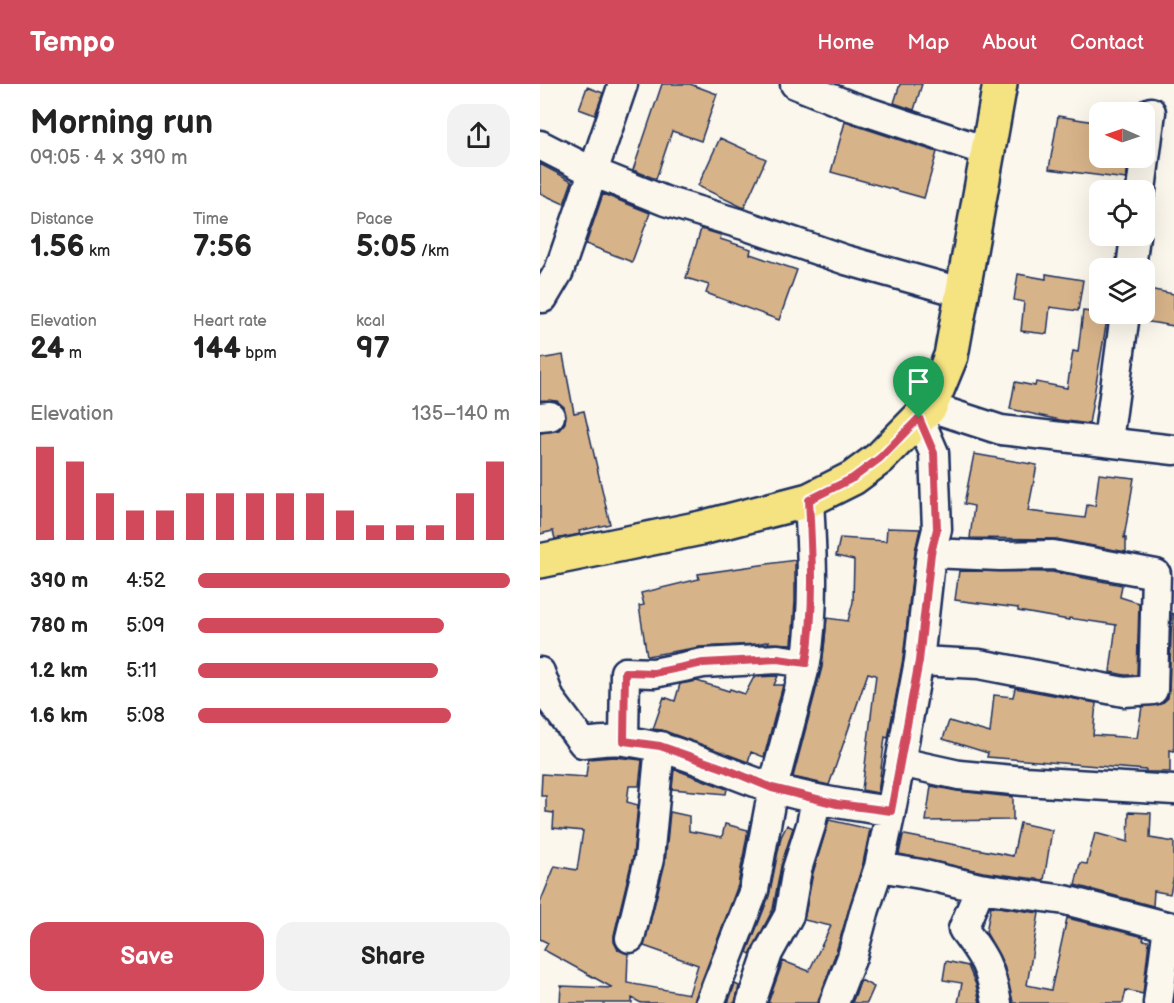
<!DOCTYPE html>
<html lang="en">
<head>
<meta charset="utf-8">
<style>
  body { margin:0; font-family:"Balsamiq Sans",sans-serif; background:#f2f2f2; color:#222; height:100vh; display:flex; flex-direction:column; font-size:22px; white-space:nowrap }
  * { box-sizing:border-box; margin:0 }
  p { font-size:20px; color:#767676 }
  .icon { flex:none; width:33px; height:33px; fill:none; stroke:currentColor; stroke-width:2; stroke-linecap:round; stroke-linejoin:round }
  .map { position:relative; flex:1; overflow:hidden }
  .sheet { display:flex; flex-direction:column; background:#fff; width:540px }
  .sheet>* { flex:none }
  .needle { width:39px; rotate:272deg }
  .controls { position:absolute; left:549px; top:18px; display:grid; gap:12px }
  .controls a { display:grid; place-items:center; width:66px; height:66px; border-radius:12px; background:#fff; box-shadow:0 6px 24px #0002; font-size:30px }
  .pin { position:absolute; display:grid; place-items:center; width:51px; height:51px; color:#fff; margin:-62px -26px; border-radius:50% 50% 50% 0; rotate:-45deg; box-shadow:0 0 6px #0007 }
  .pin .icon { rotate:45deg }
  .round { display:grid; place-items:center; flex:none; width:63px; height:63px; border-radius:18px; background:#f2f2f2 }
  .summary { display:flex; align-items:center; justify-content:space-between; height:102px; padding:0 30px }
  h1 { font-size:33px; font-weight:600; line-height:45px }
  .metrics { display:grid; grid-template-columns:repeat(3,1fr); gap:9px; height:102px; padding:6px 30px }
  .metrics div { display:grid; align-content:center }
  .metrics b { font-size:30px; font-weight:600 }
  .metrics small { font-size:16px; font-weight:400 }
  .metrics p { font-size:16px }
  .chart { height:168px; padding:12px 30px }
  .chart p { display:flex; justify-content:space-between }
  .chart svg { width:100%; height:108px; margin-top:6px; stroke:#d1495b; stroke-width:6 }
  .cta { display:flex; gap:12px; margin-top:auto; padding:12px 30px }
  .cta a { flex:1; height:69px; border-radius:18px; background:#d1495b; color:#fff; font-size:24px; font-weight:600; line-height:69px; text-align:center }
  .cta a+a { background:#f2f2f2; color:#222 }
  ul { padding:0 30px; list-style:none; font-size:20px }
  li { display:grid; grid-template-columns:96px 72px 1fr; align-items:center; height:45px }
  li i { height:15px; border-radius:8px; background:#d1495b }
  header { display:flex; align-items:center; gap:36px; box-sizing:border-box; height:84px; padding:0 30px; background:#d1495b; color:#fff }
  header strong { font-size:28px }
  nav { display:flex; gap:33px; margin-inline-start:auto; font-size:21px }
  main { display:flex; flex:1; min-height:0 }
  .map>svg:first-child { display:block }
</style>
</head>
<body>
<header>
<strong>Tempo</strong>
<nav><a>Home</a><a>Map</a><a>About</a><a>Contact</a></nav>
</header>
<main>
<section class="sheet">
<div class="summary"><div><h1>Morning run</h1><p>09:05 · 4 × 390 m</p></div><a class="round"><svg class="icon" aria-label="share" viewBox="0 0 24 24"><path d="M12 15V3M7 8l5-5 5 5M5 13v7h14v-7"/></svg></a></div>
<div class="metrics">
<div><p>Distance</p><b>1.56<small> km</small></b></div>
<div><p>Time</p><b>7:56</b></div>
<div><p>Pace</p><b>5:05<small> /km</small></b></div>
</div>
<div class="metrics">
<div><p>Elevation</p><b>24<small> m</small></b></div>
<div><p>Heart rate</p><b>144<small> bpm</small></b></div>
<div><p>kcal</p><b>97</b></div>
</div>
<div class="chart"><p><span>Elevation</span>135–140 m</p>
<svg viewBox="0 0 160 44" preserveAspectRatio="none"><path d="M5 44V6M15 44V12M25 44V25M35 44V32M45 44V32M55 44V25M65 44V25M75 44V25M85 44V25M95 44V25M105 44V32M115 44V38M125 44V38M135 44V38M145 44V25M155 44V12"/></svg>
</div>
<ul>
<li><b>390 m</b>4:52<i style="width:100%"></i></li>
<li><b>780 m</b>5:09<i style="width:79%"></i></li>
<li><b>1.2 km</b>5:11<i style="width:77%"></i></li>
<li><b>1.6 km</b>5:08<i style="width:81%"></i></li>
</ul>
<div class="cta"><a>Save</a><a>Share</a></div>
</section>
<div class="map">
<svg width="634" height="919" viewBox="0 0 634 919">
  <rect width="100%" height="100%" fill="#fbf7ec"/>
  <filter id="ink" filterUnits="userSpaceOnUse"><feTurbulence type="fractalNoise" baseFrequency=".0167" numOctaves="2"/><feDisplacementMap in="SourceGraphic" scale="12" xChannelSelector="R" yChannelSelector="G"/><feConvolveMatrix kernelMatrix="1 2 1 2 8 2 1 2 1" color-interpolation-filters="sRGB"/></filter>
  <g filter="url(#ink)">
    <path fill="#d7b389" stroke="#1b2f5e" stroke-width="1.5" d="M122,0H150L177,10L161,57L132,47L116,95L93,86Z
      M360,0H382L374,26L354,19Z
      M47,3L63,9L55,31L39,25Z
      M518,32L560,39V74H589L586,95L509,85Z
      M305,38L397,68L384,114L291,88Z
      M180,54L226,75L204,124L158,102Z
      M0,80L32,97L24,120L0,109Z
      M63,110L110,129L92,178L46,160Z
      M161,145L181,151L180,155L211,165L210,170L257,186L239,236L166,209L169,201L146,194Z
      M478,190L506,195V190L543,196L538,227L510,223L507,250L481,247L484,218L474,216Z
      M609,205L634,210V242L603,237Z
      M543,227L568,230L549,340L520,336L470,325L475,298L495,302L496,298L527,304L533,267L538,268Z
      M23,271L34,329L44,327L70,440L39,447L40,450L15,455L13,447L0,450V349L19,346L25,339L26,331L24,323L17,317L0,316V275Z
      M434,370L497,381L488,427L545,434L547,421L555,422L559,390L594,394L584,454H586V468L516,455L430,454L434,422L424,420Z
      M347,444L380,445L375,467L363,575L348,654L345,653L338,709L322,706L336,591L328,589L289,701L253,693L282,583L287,534L308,537L313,518L314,476L296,472L300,454L346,457Z
      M255,476V517L252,560L228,559L229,557L217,560L160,563L107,572L99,522L104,521L101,509L159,495L158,490Z
      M419,487L512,488L582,501L580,513L599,519L597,591H585L570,588L576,541L529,534V536L478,527V524L415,516Z
      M632,529L634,530V667L630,666V688H606V686L447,673L448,669L403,655L409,637L450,649L454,611L473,613L475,604L556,619L553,651L597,654L602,623L621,620L628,614L629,606Z
      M238,592L234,601H243L224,673L211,668L208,678L122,646L113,645L124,613L135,617L140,600L157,597L189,607L190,605L205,610L214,593Z
      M74,673L102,676L99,702H89L87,718L98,721L93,772L74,851V858L78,866L88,870L87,899L149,910L158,881L104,862L125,779L130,728L149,732V747L182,753L185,740L208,746L198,801L154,919H101L92,914V919H20L21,902L73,904L4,866L8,859L0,855V819L15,782L37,786L43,747L13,744L14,729L6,728V712H1L2,690L46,693L48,675Z
      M134,685L187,705L186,710L132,705Z
      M391,702L417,707L473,713V736L386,737Z
      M589,728L611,729L610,754L634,758V792L630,810L614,807L613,822L535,801L540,779L547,780L555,749L588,758Z
      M289,736L330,745L323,779L296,868L278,919H228L243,877L269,887L291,842L264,836L273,789Z
      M480,739L512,746L504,796L443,788L359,770L363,751H365L473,772Z
      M247,741L253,744L241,782L233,825L210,870L207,868L229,812L241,753Z
      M451,822L499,829L487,901L511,906L527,834L604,853L603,856L609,857L603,910L586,906L583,919H473L464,881L446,848Z
      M406,877L428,882L436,901L440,919H418L422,899L403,896Z
      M321,896L334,903L327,919H312Z
      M195,900L199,902L195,919H188Z"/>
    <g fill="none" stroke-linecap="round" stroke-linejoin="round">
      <g stroke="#1b2f5e" stroke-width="33">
        <path id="minor" d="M83,0L53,88L125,117L204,141L306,176L424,209
          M255,0L310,22L449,68
          M0,61L53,88L19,187L3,214L0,213
          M601,106L611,28
          M591,184L595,152
          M390,323L461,346L634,366
          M0,333L10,332
          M568,357L585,230
          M379,577L439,580L584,608L613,606L616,490L513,471L460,472L391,469
          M0,588L10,615L43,659C56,658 71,655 84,657C137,662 184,689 233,704C272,716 311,722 351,727L339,783
          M84,657L85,588L114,589L163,579L238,575L266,579C275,524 272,471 269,416
          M360,678L419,691L484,697L634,706
          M351,727L379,577L391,469L397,445L394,369L379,334
          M440,804L525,816L634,844
          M90,854L109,775L120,662
          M170,919L214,806L233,704L266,579
          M211,919L228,869L249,831L257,785L271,741L276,715
          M294,919L312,873L325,825L339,783L381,790L440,804L423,845C445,874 450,883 457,919
          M618,919L628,842"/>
      </g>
      <g stroke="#1b2f5e" stroke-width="38">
        <path id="major" d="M0,477L161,444L269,416L313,394L340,374L390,323L411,272L460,0"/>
      </g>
      <use href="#minor" stroke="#fbf7ec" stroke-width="28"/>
      <use href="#major" stroke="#f5e382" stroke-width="33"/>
    </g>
  </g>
  <g fill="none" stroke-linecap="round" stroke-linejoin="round" filter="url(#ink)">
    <g stroke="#fff" stroke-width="12">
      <path id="route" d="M379,334L394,369L397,445L391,469L379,577L351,727L297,720L232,704L186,685L120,662L84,657L85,588L114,589L163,579L238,575L266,579C275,524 272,471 269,416L313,394L340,374Z"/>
    </g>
    <use href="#route" stroke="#d1495b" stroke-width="8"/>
  </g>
</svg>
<div class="controls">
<a><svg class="needle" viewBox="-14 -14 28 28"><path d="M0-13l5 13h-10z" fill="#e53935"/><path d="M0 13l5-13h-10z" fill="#767676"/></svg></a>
<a><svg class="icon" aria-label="locate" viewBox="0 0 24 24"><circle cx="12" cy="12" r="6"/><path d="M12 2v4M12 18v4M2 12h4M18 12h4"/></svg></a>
<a><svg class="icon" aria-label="layers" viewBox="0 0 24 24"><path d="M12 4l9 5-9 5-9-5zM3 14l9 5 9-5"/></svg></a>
</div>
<div class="pin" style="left:379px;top:334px;background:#1e9e55"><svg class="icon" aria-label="arrive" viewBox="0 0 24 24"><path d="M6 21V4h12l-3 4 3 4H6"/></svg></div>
</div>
</main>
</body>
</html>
